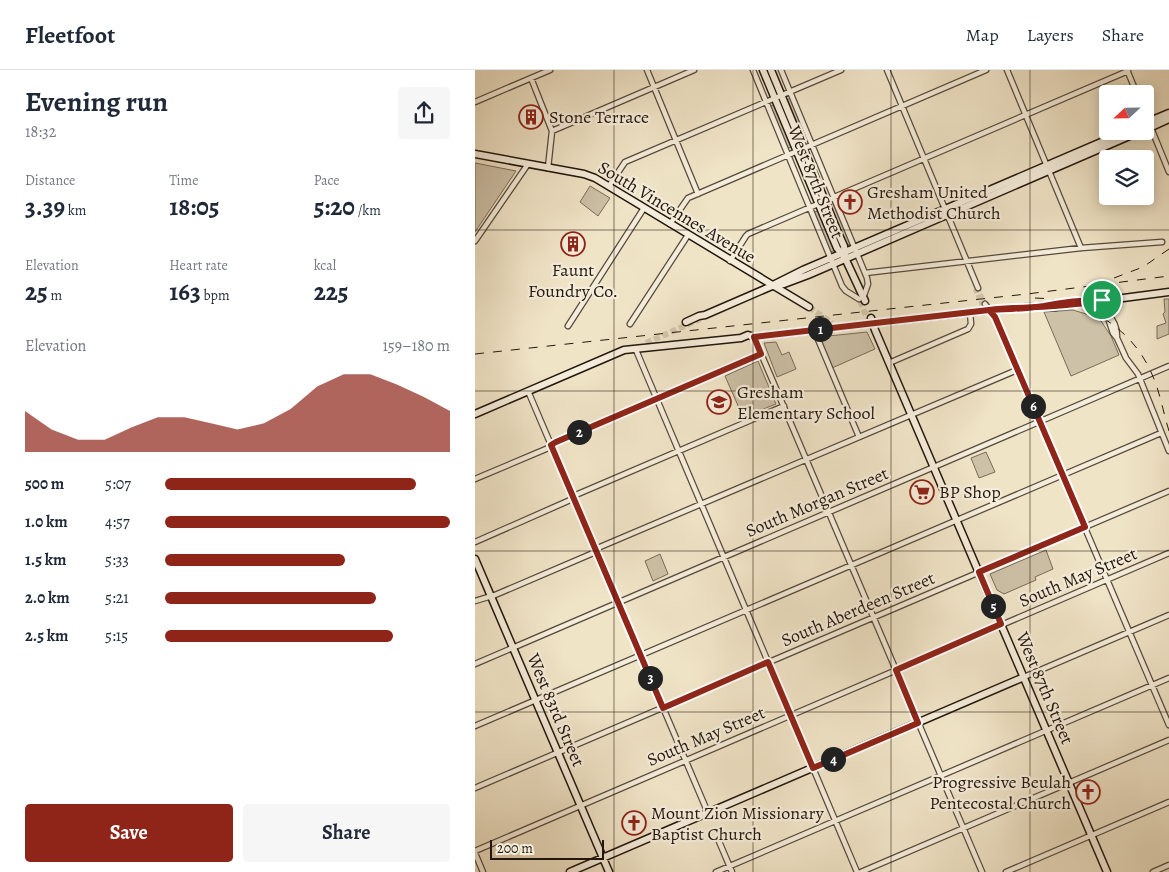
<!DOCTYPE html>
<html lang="en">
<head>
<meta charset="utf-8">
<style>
  body { margin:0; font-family:Alegreya,serif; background:#f6f6f7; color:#1f2937; height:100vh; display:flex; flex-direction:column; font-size:19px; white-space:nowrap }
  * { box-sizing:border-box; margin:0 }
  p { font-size:16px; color:#747a83 }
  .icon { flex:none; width:28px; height:28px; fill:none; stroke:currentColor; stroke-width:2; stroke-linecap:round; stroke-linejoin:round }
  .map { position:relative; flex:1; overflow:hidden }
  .side { display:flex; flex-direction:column; background:#fff; width:475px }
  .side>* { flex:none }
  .needle { width:32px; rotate:248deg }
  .fabs { position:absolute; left:624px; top:15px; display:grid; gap:10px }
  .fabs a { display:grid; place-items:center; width:55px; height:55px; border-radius:5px; background:#fff; box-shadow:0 2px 12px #0003; font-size:25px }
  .scale { position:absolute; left:15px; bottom:12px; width:114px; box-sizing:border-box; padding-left:5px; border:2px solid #23170d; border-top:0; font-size:14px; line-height:18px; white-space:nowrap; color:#23170d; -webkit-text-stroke:4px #f5eddb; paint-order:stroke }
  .pin { position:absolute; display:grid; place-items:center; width:42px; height:42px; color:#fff; margin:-21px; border:2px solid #fff; border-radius:50%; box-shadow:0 1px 5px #0007 }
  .km { position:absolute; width:25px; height:25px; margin:-12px; border-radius:50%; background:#222; color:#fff; font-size:14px; line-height:25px; text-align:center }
  .round { display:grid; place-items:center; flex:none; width:52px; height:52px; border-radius:5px; background:#f6f6f7 }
  .summary { display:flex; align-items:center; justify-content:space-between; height:85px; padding:0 25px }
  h1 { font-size:28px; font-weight:700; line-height:38px }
  .figures { display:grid; grid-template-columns:repeat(3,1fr); gap:8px; height:85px; padding:5px 25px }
  .figures div { display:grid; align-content:center }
  .figures b { font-size:25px; font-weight:700 }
  .figures small { font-size:14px; font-weight:400 }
  .figures p { font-size:14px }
  .chart { height:140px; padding:10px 25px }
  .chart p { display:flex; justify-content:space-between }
  .chart svg { width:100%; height:90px; margin-top:5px; fill:#8f2418; opacity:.7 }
  .action { display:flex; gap:10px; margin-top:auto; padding:10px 25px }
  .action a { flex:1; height:58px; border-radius:5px; background:#8f2418; color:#fff; font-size:20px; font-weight:700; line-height:58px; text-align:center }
  .action a+a { background:#f6f6f7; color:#1f2937 }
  ul { padding:0 25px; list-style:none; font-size:16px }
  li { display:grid; grid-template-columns:80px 60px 1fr; align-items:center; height:38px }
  li i { height:12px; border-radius:6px; background:#8f2418 }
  header { display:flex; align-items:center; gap:30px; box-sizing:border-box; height:70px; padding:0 25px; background:#fff; border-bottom:1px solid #e0e1e3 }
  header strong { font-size:24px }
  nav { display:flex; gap:28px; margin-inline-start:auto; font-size:18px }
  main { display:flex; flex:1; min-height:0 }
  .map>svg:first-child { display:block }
</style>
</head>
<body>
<header>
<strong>Fleetfoot</strong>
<nav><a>Map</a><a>Layers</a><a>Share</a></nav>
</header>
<main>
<section class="side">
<div class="summary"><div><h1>Evening run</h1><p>18:32</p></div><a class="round"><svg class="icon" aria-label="share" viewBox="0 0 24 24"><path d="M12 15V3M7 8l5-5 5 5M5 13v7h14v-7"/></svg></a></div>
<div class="figures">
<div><p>Distance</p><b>3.39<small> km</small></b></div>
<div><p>Time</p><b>18:05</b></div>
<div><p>Pace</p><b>5:20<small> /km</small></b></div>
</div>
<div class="figures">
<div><p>Elevation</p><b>25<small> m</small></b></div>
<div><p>Heart rate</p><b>163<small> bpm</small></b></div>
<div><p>kcal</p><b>225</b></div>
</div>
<div class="chart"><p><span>Elevation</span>159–180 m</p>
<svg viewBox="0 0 160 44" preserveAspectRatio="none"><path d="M0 44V24L10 33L20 38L30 38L40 32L50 27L60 27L70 30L80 33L90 30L100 23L110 12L120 6L130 6L140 11L150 17L160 24V44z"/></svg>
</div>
<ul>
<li><b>500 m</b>5:07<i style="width:88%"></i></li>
<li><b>1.0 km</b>4:57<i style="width:100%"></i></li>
<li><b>1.5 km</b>5:33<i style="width:63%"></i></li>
<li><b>2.0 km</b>5:21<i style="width:74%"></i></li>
<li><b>2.5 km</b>5:15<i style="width:80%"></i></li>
</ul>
<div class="action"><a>Save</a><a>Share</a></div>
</section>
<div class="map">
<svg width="694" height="802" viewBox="0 0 694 802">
  <rect width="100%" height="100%" fill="#f0e4c7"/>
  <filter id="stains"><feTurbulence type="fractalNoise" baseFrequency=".004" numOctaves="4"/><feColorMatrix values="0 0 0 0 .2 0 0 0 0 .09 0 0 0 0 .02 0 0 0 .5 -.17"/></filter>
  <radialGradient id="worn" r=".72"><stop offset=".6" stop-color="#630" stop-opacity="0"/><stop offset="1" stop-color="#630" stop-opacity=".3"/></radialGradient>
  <path fill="#cdc1a7" stroke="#786c5a" d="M315,28L333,70L328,72L312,30Z
    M299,35L317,77L313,78L295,36Z
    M0,93L41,101L0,162Z
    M115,116L135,128L123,146L105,132Z
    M359,133L376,174L372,175L355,135Z
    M343,141L359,181L355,182L339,142Z
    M689,229H694V264L682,269V256L691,253L688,244L690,242Z
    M598,240L624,248L636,266L644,285L596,306L569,242Z
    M392,262L400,279L357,298L344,267Z
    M301,272L307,285L314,282L321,299L302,307L289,273Z
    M283,291L301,334L268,347L250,306Z
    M511,382L520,402L504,408L496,388Z
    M571,480L578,499L560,507L561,510L529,524L522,520L515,504Z
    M185,484L193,504L178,511L170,491Z"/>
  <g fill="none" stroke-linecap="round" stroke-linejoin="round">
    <path stroke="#d1c5ab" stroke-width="4.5" stroke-dasharray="4.5 2" stroke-linecap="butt" d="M503,218L510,234
      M500,219L507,235"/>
    <path stroke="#d1c5ab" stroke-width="6" stroke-dasharray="6 3" stroke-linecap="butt" d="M385,231L392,248
      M334,237L357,253
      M171,273L225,249"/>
    <g stroke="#564a3c" stroke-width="7">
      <path id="street" d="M172,0L223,124
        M278,0L367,216L371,221L384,229
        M306,0L392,208L393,214L388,228
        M412,0L503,218
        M532,0L606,178
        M652,0L662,24
        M56,8L77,61L73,98
        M0,32L75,0
        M670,43L694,102
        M77,61L219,0
        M134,116L150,92L366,0
        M195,154L213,128L511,0
        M0,171L53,94
        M255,191L271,166L273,164L653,1
        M390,203L606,178L687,172
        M627,230L638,263L642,268L651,288L663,304L694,381
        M510,234L520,247L694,655
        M632,243C638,249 642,258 642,266
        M155,254L213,165
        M93,256L169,138
        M339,260L384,367
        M279,267L507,802
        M161,280L382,802
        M414,293L493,259L496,254L495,242
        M53,321L233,743
        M0,409L71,379L81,372L286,283
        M0,472L93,431L103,424L309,336
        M0,531L20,525L116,484L125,477L542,300
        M0,594L694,296
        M549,607L694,545
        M0,656L686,363
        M0,718L694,421
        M243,769L257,802
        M0,781L694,483
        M0,783L8,802
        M241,802L694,608
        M386,802L694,670
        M531,802L694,732
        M678,802L694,795"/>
    </g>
    <g stroke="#23170d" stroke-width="9">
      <path id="secondary" d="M288,0L362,178L370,188L390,231
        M296,0L364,165L369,176L370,185
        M670,53L694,43
        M670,60L694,49
        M0,84L109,104L120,108L334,237
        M300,214L328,200L652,61
        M396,248L400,260L632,802
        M211,252L224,246L230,245L297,216L309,214L333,205L666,61
        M0,344L149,280L266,268L273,265L279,267L515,240L569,236L580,237L694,222
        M0,489L134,802
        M95,802L549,607"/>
    </g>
    <use href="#street" stroke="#f5eddb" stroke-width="4.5"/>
    <use href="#secondary" stroke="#f5eddb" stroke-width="6"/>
    <path stroke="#23170d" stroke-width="1" stroke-dasharray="9 9" stroke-linecap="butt" d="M639,208L668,197L694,179
      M560,228C609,229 656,257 676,302C685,321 688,342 694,361
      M0,284L552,224L694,206"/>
  </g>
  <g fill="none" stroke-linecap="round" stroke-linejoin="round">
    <g stroke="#fff" stroke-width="10">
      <path id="route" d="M627,230C590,238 552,236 514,240C436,249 358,258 279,267L286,284L81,372L76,375L188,638L293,592L338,698L443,653L421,600L526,554L504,502L610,457L520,247L514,240C532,239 551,239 569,236C588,232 607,230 627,230"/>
    </g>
    <use href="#route" stroke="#8f2418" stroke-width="6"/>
  </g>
  <path fill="none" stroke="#23170d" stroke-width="1" stroke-opacity="0.55" d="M139,0V802M278,0V802M416,0V802M555,0V802M0,160H694M0,321H694M0,481H694M0,642H694"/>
  <defs>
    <g id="building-ring" transform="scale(1.25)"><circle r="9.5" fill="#f5eddb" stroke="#8f2418" stroke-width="1.5"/><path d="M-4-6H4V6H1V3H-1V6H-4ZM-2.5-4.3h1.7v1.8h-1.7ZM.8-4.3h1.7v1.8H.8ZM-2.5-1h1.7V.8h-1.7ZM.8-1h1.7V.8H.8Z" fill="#8f2418"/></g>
    <g id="church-ring" transform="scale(1.25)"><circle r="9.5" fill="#f5eddb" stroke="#8f2418" stroke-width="1.5"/><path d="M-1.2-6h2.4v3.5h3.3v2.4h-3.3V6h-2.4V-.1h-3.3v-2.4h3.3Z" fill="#8f2418"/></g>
    <g id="school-ring" transform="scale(1.25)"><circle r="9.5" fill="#f5eddb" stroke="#8f2418" stroke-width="1.5"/><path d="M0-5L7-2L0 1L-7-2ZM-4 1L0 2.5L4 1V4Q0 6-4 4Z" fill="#8f2418"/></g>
    <g id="supermarket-ring" transform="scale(1.25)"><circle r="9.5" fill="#f5eddb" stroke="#8f2418" stroke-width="1.5"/><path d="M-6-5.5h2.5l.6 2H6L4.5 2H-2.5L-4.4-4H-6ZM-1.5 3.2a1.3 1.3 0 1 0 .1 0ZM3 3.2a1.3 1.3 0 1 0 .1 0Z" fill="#8f2418"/></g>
  </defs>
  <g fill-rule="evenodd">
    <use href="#building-ring" x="56" y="47"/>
    <use href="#church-ring" x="375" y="132"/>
    <use href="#building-ring" x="98" y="174"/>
    <use href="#school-ring" x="244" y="332"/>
    <use href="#supermarket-ring" x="447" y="422"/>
    <use href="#church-ring" x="613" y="722"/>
    <use href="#church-ring" x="159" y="753"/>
  </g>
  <g text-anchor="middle" stroke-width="4.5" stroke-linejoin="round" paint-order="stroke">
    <g font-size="18" fill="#23170d" stroke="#f5eddb" text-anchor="start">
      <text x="74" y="53">Stone Terrace</text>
      <text x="392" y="128">Gresham United<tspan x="392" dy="21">Methodist Church</tspan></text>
      <text x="98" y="206" text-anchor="middle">Faunt<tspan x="98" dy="21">Foundry Co.</tspan></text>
      <text x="262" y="328">Gresham<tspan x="262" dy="21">Elementary School</tspan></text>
      <text x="464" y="428">BP Shop</text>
      <text x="596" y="718" text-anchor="end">Progressive Beulah<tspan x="596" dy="21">Pentecostal Church</tspan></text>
      <text x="176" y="749">Mount Zion Missionary<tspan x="176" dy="21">Baptist Church</tspan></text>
    </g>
    <g font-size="18" fill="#23170d" stroke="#f5eddb">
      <text transform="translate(341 112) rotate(68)" y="6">West 87th Street</text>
      <text transform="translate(202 142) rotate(31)" y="6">South Vincennes Avenue</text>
      <text transform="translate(342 432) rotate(-23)" y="6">South Morgan Street</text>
      <text transform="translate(603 507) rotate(-23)" y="6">South May Street</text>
      <text transform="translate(383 539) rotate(-23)" y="6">South Aberdeen Street</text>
      <text transform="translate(570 618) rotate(67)" y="6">West 87th Street</text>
      <text transform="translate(81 640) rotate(67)" y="6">West 83rd Street</text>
      <text transform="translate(231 666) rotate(-23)" y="6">South May Street</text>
    </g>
  </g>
  <rect width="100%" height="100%" filter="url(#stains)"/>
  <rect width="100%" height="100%" fill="url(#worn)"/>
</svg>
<div class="fabs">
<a><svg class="needle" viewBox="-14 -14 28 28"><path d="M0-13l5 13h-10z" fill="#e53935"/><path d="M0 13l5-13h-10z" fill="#747a83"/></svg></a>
<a><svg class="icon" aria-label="layers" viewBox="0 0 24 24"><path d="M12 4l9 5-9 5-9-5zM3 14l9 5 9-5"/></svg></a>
</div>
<div class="scale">200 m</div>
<div class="pin" style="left:627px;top:230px;background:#1e9e55"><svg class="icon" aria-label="arrive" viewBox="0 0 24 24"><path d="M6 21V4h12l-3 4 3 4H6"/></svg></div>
<b class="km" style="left:345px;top:259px">1</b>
<b class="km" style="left:104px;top:362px">2</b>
<b class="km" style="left:175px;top:608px">3</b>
<b class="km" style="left:358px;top:689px">4</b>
<b class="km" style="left:518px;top:536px">5</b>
<b class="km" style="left:558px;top:336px">6</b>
</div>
</main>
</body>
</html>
